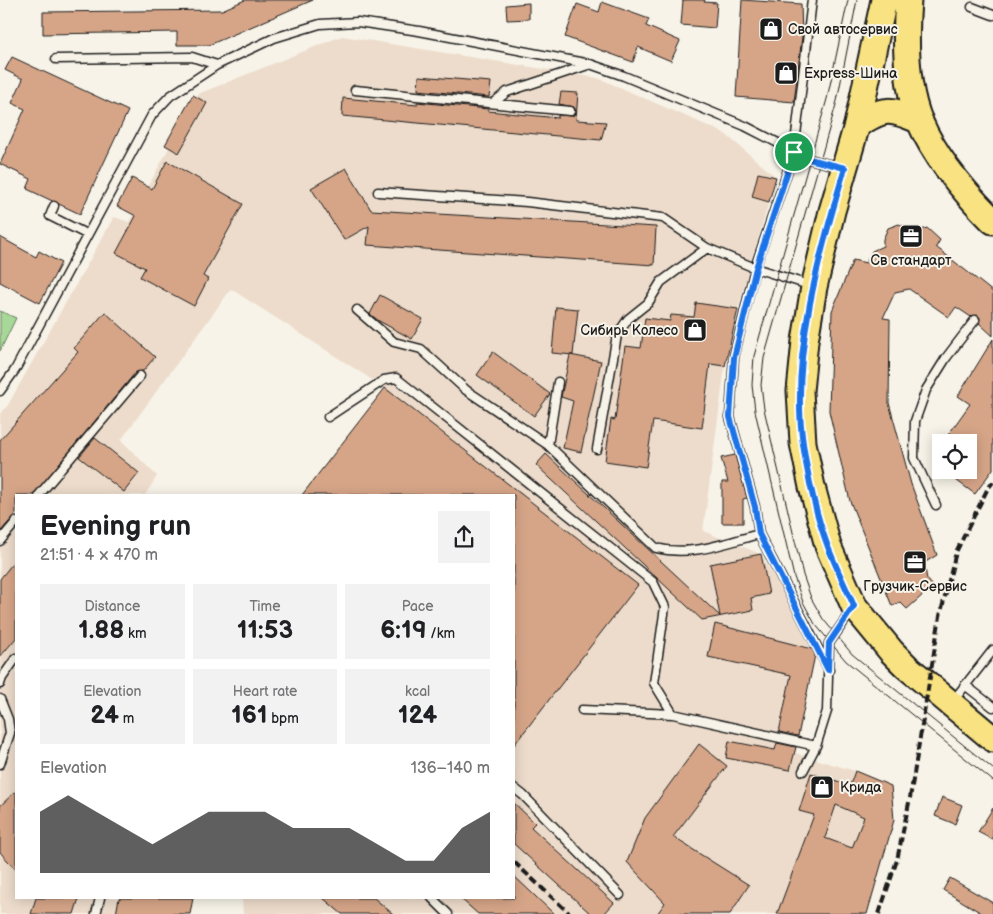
<!DOCTYPE html>
<html lang="en">
<head>
<meta charset="utf-8">
<style>
  body { margin:0; font-family:"Balsamiq Sans",sans-serif; background:#f2f2f2; color:#202124; height:100vh; display:flex; flex-direction:column; font-size:19px; white-space:nowrap }
  * { box-sizing:border-box; margin:0 }
  p { font-size:16px; color:#757577 }
  .icon { flex:none; width:28px; height:28px; fill:none; stroke:currentColor; stroke-width:2; stroke-linecap:round; stroke-linejoin:round }
  .map { position:relative; flex:1; overflow:hidden }
  .drawer { position:absolute; left:15px; top:494px; width:500px; height:405px; display:flex; flex-direction:column; background:#fff; border-radius:0px; box-shadow:0 2px 12px #0003 }
  .drawer>* { flex:none }
  .buttons { position:absolute; left:932px; top:434px; display:grid; gap:10px }
  .buttons a { display:grid; place-items:center; width:45px; height:45px; border-radius:0px; background:#fff; box-shadow:0 2px 12px #0003; font-size:25px }
  .pin { position:absolute; display:grid; place-items:center; width:42px; height:42px; color:#fff; margin:-21px; border:2px solid #fff; border-radius:50%; box-shadow:0 1px 5px #0007 }
  .round { display:grid; place-items:center; flex:none; width:52px; height:52px; border-radius:0px; background:#f2f2f2 }
  .head { display:flex; align-items:center; justify-content:space-between; height:85px; padding:0 25px }
  h1 { font-size:28px; font-weight:600; line-height:38px }
  .stats { display:grid; grid-template-columns:repeat(3,1fr); gap:8px; height:85px; padding:5px 25px }
  .stats div { display:grid; align-content:center; border-radius:0px; background:#f2f2f2; text-align:center }
  .stats b { font-size:25px; font-weight:600 }
  .stats small { font-size:14px; font-weight:400 }
  .stats p { font-size:14px }
  .chart { height:140px; padding:10px 25px }
  .chart p { display:flex; justify-content:space-between }
  .chart svg { width:100%; height:90px; margin-top:5px; fill:#1c1c1c; opacity:.7 }
  .map>svg:first-child { display:block }
</style>
</head>
<body>
<div class="map">
<svg width="993" height="914" viewBox="0 0 993 914">
  <rect width="100%" height="100%" fill="#f7f3e8"/>
  <filter id="ink" filterUnits="userSpaceOnUse"><feTurbulence type="fractalNoise" baseFrequency=".02" numOctaves="2"/><feDisplacementMap in="SourceGraphic" scale="10" xChannelSelector="R" yChannelSelector="G"/><feConvolveMatrix kernelMatrix="1 2 1 2 8 2 1 2 1" color-interpolation-filters="sRGB"/></filter>
  <g filter="url(#ink)">
    <path fill="#eddccb" d="M342,36L598,78L724,133L776,177L738,309L725,366L703,531L761,554L816,650L795,753L855,771L891,786L894,820L867,914H243L242,898H514V495H302L385,388L231,289L121,440L157,476L145,495H16V898H193L190,914H0V414L8,405L114,217L129,222L198,94Z"/>
    <path fill="#a8d898" stroke="#627a5a" d="M0,311L16,318L0,351Z"/>
    <path fill="#d6a588" stroke="#1c1c1c" fill-rule="evenodd" d="M245,0H313L209,45H177V32L43,34V12L222,10Z
      M683,0H705L704,2L717,3L715,28L681,25Z
      M742,0L801,4L802,37L794,102L736,97Z
      M602,2L649,19L646,26L680,41L671,61L638,47L633,62L565,37L577,4L599,12Z
      M529,3V19L507,20L506,5Z
      M12,57L128,111L80,214L27,189L31,179L0,164L25,109L12,103L23,79L5,70Z
      M419,76L491,82L489,97L418,90Z
      M561,92L578,93L576,120L606,122L601,140L342,116L343,98L417,105V102L488,109V111L558,118V115L573,116L576,111L574,107L559,104Z
      M193,95L207,103L179,153L165,145Z
      M167,161L243,204L203,276L208,279L194,306L140,277L145,268L116,253L136,216L117,206L132,178L152,189Z
      M346,168L371,210L656,227L654,265L367,245L369,226L344,240L311,188Z
      M758,173L776,177L769,202L752,197Z
      M899,224L916,232L927,228L940,240L936,247L993,292V336L979,323L980,318L978,315L971,317L956,307L949,317L909,289L895,292L883,318L890,319L889,403L911,484L937,555L924,563L927,579L933,586L907,609L900,602L892,606L850,501L829,411L832,311L853,260L866,263L872,251L883,246V239L888,228Z
      M0,237L36,257L39,251L61,263L40,303L0,282Z
      M380,295L423,319L412,339L379,321L370,314Z
      M696,303L738,309L725,366L710,364L702,428L653,421L646,467L605,461L611,419L615,420L625,346L641,348L645,318L670,321L671,315L694,317Z
      M556,307L578,309L573,355L552,353Z
      M105,312L155,357L143,371L136,372L33,495H16V514L0,532V440L78,352L74,348Z
      M993,339V469L975,494L942,470H969V442H943L970,404L958,396Z
      M493,352L550,394L534,416L477,375Z
      M570,355L601,361L581,452L563,448L573,401L561,397Z
      M385,388L638,585L514,745V495H302Z
      M95,438L139,473L124,492L79,457Z
      M546,454L720,616L710,564L761,554L769,594L751,598L753,610L702,620L536,465Z
      M735,455L747,498L743,499V523H722V482H728L721,458Z
      M16,559V638L0,657V579Z
      M715,624L812,649L815,655L798,736L779,732L791,675L708,657Z
      M729,741L775,750L777,743L796,747L790,770L726,758Z
      M699,744L727,766L673,837L749,885L730,914H657L665,903L627,862L645,818Z
      M855,771L891,786L894,820L867,914H777L814,815L799,811L811,773L850,785ZM836,805L864,817L852,848L825,838Z
      M16,791V870L0,852V806Z
      M942,797L962,805L955,824L935,816Z
      M514,803L535,823L531,827L614,903L604,914H591L514,844Z
      M993,808V840L978,832Z
      M514,876L554,914H478L460,898H514Z
      M950,878L993,903V914H983L943,890Z
      M36,898H79L74,914H31Z
      M119,898H193L190,914H116Z
      M323,898H374L393,914H342Z"/>
    <g fill="none" stroke-linecap="round" stroke-linejoin="round">
      <g stroke="#1c1c1c" stroke-width="11">
        <path id="service" d="M812,0L794,152L755,268L734,357L730,417L755,507L759,534L829,670
          M972,7L993,15
          M56,59L192,57L217,65
          M355,90L570,111
          M493,103L507,92L588,65
          M378,192L527,202L663,218L707,248L755,268L812,286
          M54,206L50,216L86,234
          M357,310L394,342L421,349L466,390L548,445
          M558,382L548,445L656,548C691,557 725,543 759,534
          M0,391L15,370L152,115L170,96L217,65L274,38L320,24L358,22L419,31L590,64L624,76L745,126L809,159L840,167
          M328,417L384,380L396,378L653,582L665,607L654,683L673,714
          M597,449L617,335L628,319L648,303L661,282L707,248
          M39,495L140,376
          M936,505L914,458L915,421L926,390L946,358L975,320
          M0,541L16,522
          M0,684L2,678L16,658
          M965,685L993,707
          M0,699L8,719L10,733L0,764
          M953,701L993,650
          M582,710L673,714L816,746
          M803,771L816,746L827,711L829,643L852,610
          M514,788L523,795L620,895
          M432,898L448,914
          M96,914L100,898"/>
      </g>
      <g stroke="#1c1c1c" stroke-width="29">
        <path id="primary" d="M884,0L857,125L832,211L814,287L805,341L800,391L803,443L812,487L828,546L854,606L891,651L907,667L993,739
          M908,0C905,38 905,86 920,122C936,159 965,193 993,221
          M857,125C885,107 890,108 920,121"/>
      </g>
      <use href="#service" stroke="#f7f3e8" stroke-width="8"/>
      <use href="#primary" stroke="#f8e281" stroke-width="25"/>
      <path stroke="#1c1c1c" stroke-width="1" d="M848,0L827,99L754,356L752,385L755,411L794,577L803,602L815,624L846,661L993,781
        M857,0L837,101L764,358L761,385L764,409L803,575L811,598L823,619L852,654L993,769"/>
      <path stroke="#1c1c1c" stroke-width="4" stroke-dasharray="8 4" stroke-linecap="butt" d="M514,862L570,914
        M879,914L897,860L910,798L940,616L956,552L987,490L993,482"/>
    </g>
  </g>
  <g fill="none" stroke-linecap="round" stroke-linejoin="round" filter="url(#ink)">
    <g stroke="#fff" stroke-width="10">
      <path id="route" d="M794,152L809,159L845,168C820,251 790,357 803,444C808,478 816,515 828,547C836,567 845,586 854,606L829,643L828,670L759,534L755,507L730,417L734,358L756,268Z"/>
    </g>
    <use href="#route" stroke="#1a73e8" stroke-width="6"/>
  </g>
  <defs>
    <g id="shop-square" transform="scale(1.25)"><rect x="-9" y="-9" width="18" height="18" rx="4" fill="#1c1c1c" stroke="#f7f3e8"/><path d="M-5-2.5h2.3a2.7 3.5 0 0 1 5.4 0H5L5.5 6h-11ZM-1.5-2.5h3a1.5 2.3 0 0 0-3 0Z" fill="#fff"/></g>
    <g id="office-square" transform="scale(1.25)"><rect x="-9" y="-9" width="18" height="18" rx="4" fill="#1c1c1c" stroke="#f7f3e8"/><path d="M-6-3h4V-5.5h4V-3h4V5H-6ZM-1-4.5V-3h2v-1.5ZM-6 0V1H6V0Z" fill="#fff"/></g>
  </defs>
  <g fill-rule="evenodd">
    <use href="#shop-square" x="771" y="29"/>
    <use href="#shop-square" x="786" y="73"/>
    <use href="#office-square" x="911" y="236"/>
    <use href="#shop-square" x="695" y="330"/>
    <use href="#office-square" x="915" y="562"/>
    <use href="#shop-square" x="822" y="787"/>
  </g>
  <g text-anchor="middle" stroke-width="4" stroke-linejoin="round" paint-order="stroke">
    <g font-size="14" fill="#1c1c1c" stroke="#f7f3e8" text-anchor="start">
      <text x="788" y="34">Свой автосервис</text>
      <text x="804" y="78">Express-Шина</text>
      <text x="911" y="265" text-anchor="middle">Св стандарт</text>
      <text x="678" y="335" text-anchor="end">Сибирь Колесо</text>
      <text x="915" y="591" text-anchor="middle">Грузчик-Сервис</text>
      <text x="840" y="792">Крида</text>
    </g>
  </g>
</svg>
<div class="buttons">
<a><svg class="icon" aria-label="locate" viewBox="0 0 24 24"><circle cx="12" cy="12" r="6"/><path d="M12 2v4M12 18v4M2 12h4M18 12h4"/></svg></a>
</div>
<div class="pin" style="left:794px;top:152px;background:#1e9e55"><svg class="icon" aria-label="arrive" viewBox="0 0 24 24"><path d="M6 21V4h12l-3 4 3 4H6"/></svg></div>
<section class="drawer">
<div class="head"><div><h1>Evening run</h1><p>21:51 · 4 × 470 m</p></div><a class="round"><svg class="icon" aria-label="share" viewBox="0 0 24 24"><path d="M12 15V3M7 8l5-5 5 5M5 13v7h14v-7"/></svg></a></div>
<div class="stats">
<div><p>Distance</p><b>1.88<small> km</small></b></div>
<div><p>Time</p><b>11:53</b></div>
<div><p>Pace</p><b>6:19<small> /km</small></b></div>
</div>
<div class="stats">
<div><p>Elevation</p><b>24<small> m</small></b></div>
<div><p>Heart rate</p><b>161<small> bpm</small></b></div>
<div><p>kcal</p><b>124</b></div>
</div>
<div class="chart"><p><span>Elevation</span>136–140 m</p>
<svg viewBox="0 0 160 44" preserveAspectRatio="none"><path d="M0 44V14L10 6L20 14L30 22L40 30L50 22L60 14L70 14L80 14L90 22L100 22L110 22L120 30L130 38L140 38L150 22L160 14V44z"/></svg>
</div>
</section>
</div>
</body>
</html>
